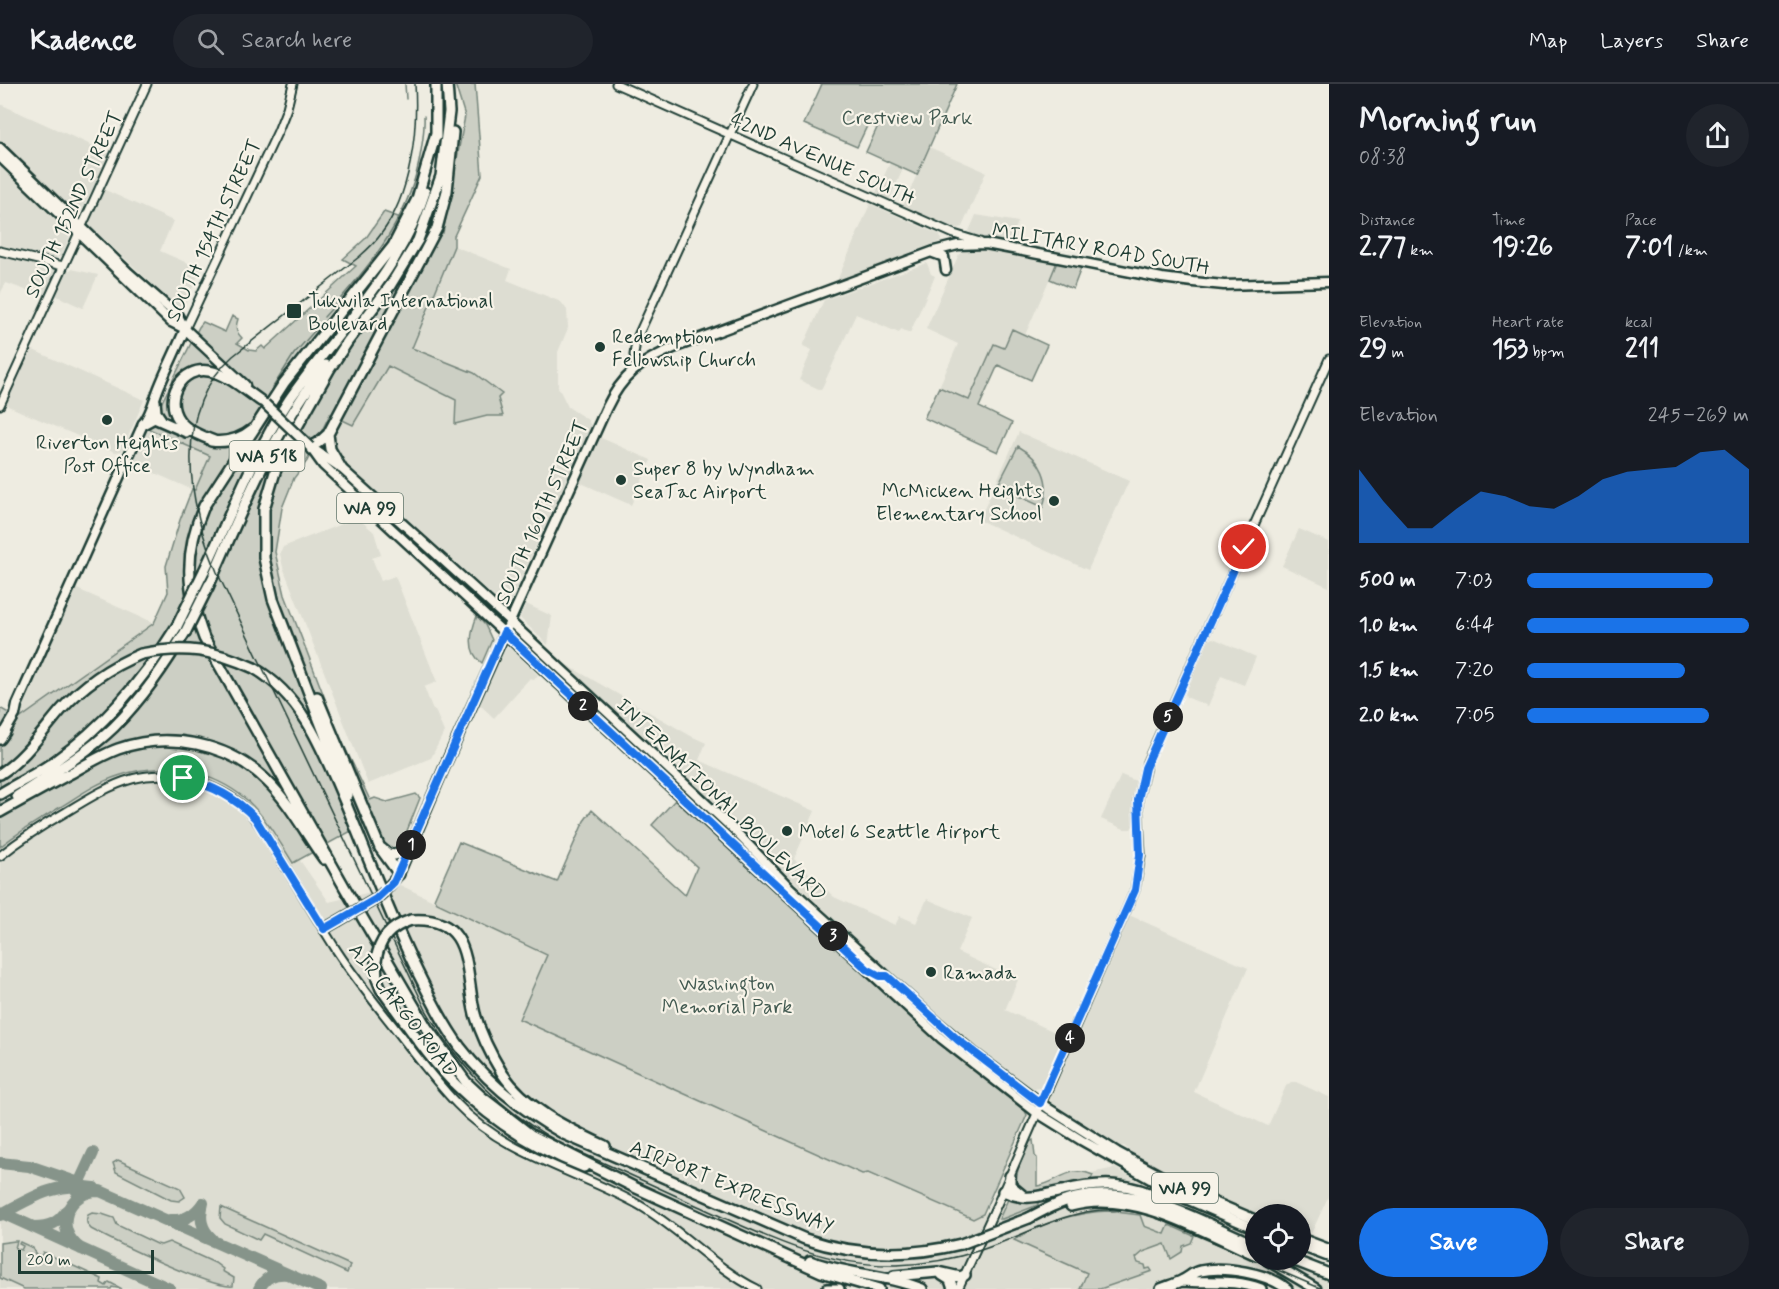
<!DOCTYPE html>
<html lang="en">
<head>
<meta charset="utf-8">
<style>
  body { margin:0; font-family:Mynerve,sans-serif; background:#20242c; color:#f1f3f6; height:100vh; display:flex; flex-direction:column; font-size:22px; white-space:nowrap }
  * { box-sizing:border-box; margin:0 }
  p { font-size:20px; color:#9ea1a6 }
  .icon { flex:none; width:33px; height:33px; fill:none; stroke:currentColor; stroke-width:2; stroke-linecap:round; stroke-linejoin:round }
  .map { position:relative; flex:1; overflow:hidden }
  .side { display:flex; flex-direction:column; background:#171b24; width:450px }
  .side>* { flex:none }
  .fabs { position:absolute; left:1245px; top:1120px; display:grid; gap:12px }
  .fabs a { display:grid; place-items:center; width:66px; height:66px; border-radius:50%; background:#171b24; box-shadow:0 3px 9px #0003; font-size:30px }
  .scale { position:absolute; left:18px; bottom:15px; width:136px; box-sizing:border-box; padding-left:6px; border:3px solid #1f3d34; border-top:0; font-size:16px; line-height:21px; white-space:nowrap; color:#1f3d34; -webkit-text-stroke:4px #f7f3e8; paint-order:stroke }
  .pin { position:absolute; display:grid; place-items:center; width:51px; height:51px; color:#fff; margin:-26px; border:3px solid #fff; border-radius:50%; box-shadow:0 2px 6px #0007 }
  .km { position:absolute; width:30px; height:30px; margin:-15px; border-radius:50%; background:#222; color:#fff; font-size:16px; line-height:30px; text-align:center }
  .round { display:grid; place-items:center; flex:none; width:63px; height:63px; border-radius:32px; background:#20242c }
  .headline { display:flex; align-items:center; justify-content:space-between; height:102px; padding:0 30px }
  h1 { font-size:33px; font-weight:700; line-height:45px }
  .figures { display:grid; grid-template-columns:repeat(3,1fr); gap:9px; height:102px; padding:6px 30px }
  .figures div { display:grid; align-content:center }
  .figures b { font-size:26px; font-weight:700 }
  .figures small { font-size:16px; font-weight:400 }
  .figures p { font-size:16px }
  .chart { height:168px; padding:12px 30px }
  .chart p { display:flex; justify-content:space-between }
  .chart svg { width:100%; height:108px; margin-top:6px; fill:#1a73e8; opacity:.7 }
  .primary-button { display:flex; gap:12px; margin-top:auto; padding:12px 30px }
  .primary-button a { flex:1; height:69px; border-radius:36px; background:#1a73e8; color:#fff; font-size:24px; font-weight:700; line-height:69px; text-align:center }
  .primary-button a+a { background:#20242c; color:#f1f3f6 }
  ul { padding:0 30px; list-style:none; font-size:20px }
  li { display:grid; grid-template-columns:96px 72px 1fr; align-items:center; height:45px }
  li i { height:15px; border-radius:8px; background:#1a73e8 }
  header { display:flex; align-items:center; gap:36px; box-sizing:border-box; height:84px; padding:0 30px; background:#171b24; border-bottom:2px solid #363941 }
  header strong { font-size:28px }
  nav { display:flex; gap:33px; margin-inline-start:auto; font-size:21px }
  .search { width:420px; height:54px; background:#20242c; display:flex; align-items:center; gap:15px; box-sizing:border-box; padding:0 21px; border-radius:33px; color:#9ea1a6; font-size:22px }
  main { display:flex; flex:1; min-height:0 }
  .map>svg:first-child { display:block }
</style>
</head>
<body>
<header>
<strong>Kadence</strong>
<div class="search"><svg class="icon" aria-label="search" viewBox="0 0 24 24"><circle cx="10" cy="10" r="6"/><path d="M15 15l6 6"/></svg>Search here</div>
<nav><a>Map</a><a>Layers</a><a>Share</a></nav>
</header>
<main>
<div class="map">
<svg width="1329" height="1205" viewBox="0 0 1329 1205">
  <rect width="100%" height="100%" fill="#eeece1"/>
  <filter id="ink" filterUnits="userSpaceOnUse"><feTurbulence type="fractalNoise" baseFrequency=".0167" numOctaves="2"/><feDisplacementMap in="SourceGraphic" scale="12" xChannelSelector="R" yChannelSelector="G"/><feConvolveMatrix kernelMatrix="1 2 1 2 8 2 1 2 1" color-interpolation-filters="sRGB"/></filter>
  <g filter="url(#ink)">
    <path fill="#ddddd2" d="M0,20L111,70L80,129H76L0,57Z
      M929,63L986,88L962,143L954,145L903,122Z
      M890,79L903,85L889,117L875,111Z
      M0,82L69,149V154L61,173L55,174L36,171L0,161Z
      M103,105L173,137L160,167L201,185L185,220L182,223H177L89,141Z
      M870,120L940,151L941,157L837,197Z
      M976,131L1018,138L1010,158L971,151L969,147Z
      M454,162L511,185L507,196L561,218L567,226L568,244L558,268V303L568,323L588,336L591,342L509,520L505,522L495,518L492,511L337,372L333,362V352L375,275L487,332L501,310L474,289L412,264Z
      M967,166H988L1057,178L1025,251L1012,246L1004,265L994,261L969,317L939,303L958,260L926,245L959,170Z
      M0,171L56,185V191L45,213L6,199L0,210Z
      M927,179L931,190L935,192L910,249L901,245L899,249L856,230L821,306L799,296L812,266L803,262L824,216Z
      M72,185L98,191L83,224L55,211L63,189Z
      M31,265L144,316L122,367L115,368L8,322L6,318Z
      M147,344L210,372L195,407L132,379Z
      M1019,348L1129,397L1088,486L979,436Z
      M599,353L651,376L631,421L579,398Z
      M354,435L360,436L374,448L381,471L372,474L381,497L395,492L437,598L424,603L433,626H435L444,648L431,674L368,700L283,483L280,470L283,463Z
      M1299,445L1329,458V503L1282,482Z
      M75,504L154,539L18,635L45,572Z
      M526,520L552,532L548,561L520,534Z
      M1213,554L1256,573L1244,601L1221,592L1208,622L1186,613L1185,609L1208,556Z
      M506,564H510L538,591L534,596L530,594L494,634L479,620Z
      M560,577L691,652L706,659L699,676L815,727L794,775L834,813L895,841L900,832L916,839L927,815L972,834L957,868L1018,896L1005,926L1064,952L1040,1004L1032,1005L996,980L921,917Z
      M165,678L211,685L257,715L329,818L400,801L547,871L519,935L862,1090H868L973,1135L1053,1097L1115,1084L1167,1112L1255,1152L1256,1176H1300L1301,1171L1329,1182V1205H0V756L117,684Z
      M1121,691L1136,697L1132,717L1133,742L1131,745H1124L1101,735Z
      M1129,831L1248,884L1194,1008L1268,1042L1286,1002L1291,998H1296L1329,1013V1111L1310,1152L1301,1149L1300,1131H1255L1159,1086L1139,1074L1124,1062H1117L1051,1018L1049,1013Z"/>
    <path fill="#cccfc4" stroke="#76867c" stroke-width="1.5" d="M455,0H475L482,91L454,152V162L412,264L474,289L502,310L498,314L503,332H487L455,340L456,316L388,282L353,341L330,330L307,377L294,394L282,424L275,468L285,511L339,651L370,716L375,714L387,718L416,710L420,714L401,762C397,766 391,768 386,764L373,735L293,779C279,757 266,734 247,716C212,686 161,677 118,692C96,699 77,713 57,725C38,737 18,748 0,763V624L19,635L154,539L168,508L166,482L180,436L192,405L195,406L210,372L147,344L160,322L199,243L203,238L225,248L232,232L238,235C235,244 236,248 242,254L237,259L249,266L256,267L262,262L265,265L356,182L343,175L366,154L384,128L443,149L465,32Z
      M822,0H957L917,91L866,68L877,44L868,40L857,63L804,40Z
      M1057,178L1081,184L1073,205L1050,195Z
      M1012,245L1047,261L1031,296L998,281L979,323L1012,339L998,368L924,334L939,303L969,316L994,260L1004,264Z
      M1018,362C1041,375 1052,397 1043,423L1000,404L998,401Z
      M477,532L485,541L492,556L482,579C466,568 471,547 477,532Z
      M675,716L896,919L941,960L1025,1027L1027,1031L983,1130L973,1135L868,1089L862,1090L519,935L547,871L437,819L434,815L459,758L557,798L584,737L592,726L685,811L697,783L652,741Z
      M1033,1056L1035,1072L1037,1074V1102C1058,1099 1069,1080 1093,1091L1090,1097C1081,1099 1071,1099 1061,1102C1047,1106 1035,1111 1020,1107C1010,1093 1024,1073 1030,1058Z
      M118,1076L180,1104L185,1113L179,1117L171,1116L116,1088L113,1079Z
      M1009,1113L1038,1118V1121L1002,1135H999Z
      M221,1123L350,1181L347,1189L263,1150L259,1156L225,1140L220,1134Z
      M1108,1127L1140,1131L1144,1142L1165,1150L1169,1141L1194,1152L1191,1159L1183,1162L1182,1168L1171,1175L1165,1160L1143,1168L1136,1174L1138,1179L1145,1181L1146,1185L1150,1184L1152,1187L1100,1205H1080L1087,1189L1014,1156C1039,1139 1078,1128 1108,1127Z
      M92,1129L102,1130L114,1134L117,1141L157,1160L161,1161L169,1158L215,1179L223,1185L222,1187L234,1194L233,1202C212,1205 115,1158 91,1145C87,1141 85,1137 88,1131Z
      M15,1157H17L15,1164L21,1166L23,1162L19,1160L20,1158L33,1164L35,1170L41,1172L43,1168L102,1195L101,1199L106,1202L109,1198L122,1205L112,1203L111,1205H24L0,1194V1159Z"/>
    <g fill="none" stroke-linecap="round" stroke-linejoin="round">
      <path stroke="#6c7e74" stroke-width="1.5" d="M405,0L406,15
        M324,233C366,187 406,140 419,78C422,63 425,48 424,32
        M273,303L294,270L317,244"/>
      <path stroke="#86948a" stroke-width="12" d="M0,1079L29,1082L79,1099
        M76,1106L93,1069
        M0,1128L170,1205
        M0,1131C31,1114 57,1097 94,1104
        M170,1136C184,1137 195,1131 203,1119C199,1134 201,1145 212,1155
        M34,1143C49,1143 59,1139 67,1126
        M81,1165C52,1146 67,1106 100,1107L321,1205
        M259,1205C265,1193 274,1189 287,1190"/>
      <g stroke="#1f3d34" stroke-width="11">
        <path id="minor" d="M616,0L954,150L980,158
          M0,167L63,182
          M185,245L278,47L287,24L293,0
          M638,282L634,271L636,256L753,0
          M0,321L147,0
          M0,772C21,755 43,741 66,728C115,698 149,678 207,701C225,708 243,719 255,735C265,748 273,763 282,777C300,807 318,837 337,867C354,893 374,918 394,943C414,969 434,996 457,1020C506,1072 579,1087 639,1121C681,1145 714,1184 757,1205
          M958,1205L1000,1114L1135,806L1141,771L1138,716L1147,678L1329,275"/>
      </g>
      <g stroke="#1f3d34" stroke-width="13">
        <path id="major" d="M0,64L129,189L178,232L185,245L245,301
          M0,73L171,238L185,245
          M933,169L944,173L946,186
          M310,363L323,381L941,954L1036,1028L1081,1056L1184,1114L1256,1145
          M315,366L341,384L475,505L732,744L790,804L936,937L974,969L1049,1025L1117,1068L1195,1110L1256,1136
          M5,648L15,631L17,621L143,340C152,328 154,315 160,301C168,282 177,264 185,245
          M384,808L399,790L447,677L606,325C622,291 641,277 676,263L934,167L958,161L986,160L1162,194L1193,198L1224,201L1329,198
          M324,845L338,837
          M1300,1154L1329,1165
          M1300,1162L1329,1173"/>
      </g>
      <g stroke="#1f3d34" stroke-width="14">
        <path id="highway" d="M436,49L417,115L393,162L284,299L204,422C184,468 186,507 204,554L345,804L427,944L466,998L482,1013L531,1051L634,1103L821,1188L879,1205
          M436,53V0
          M155,317L156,328L162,337
          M143,340L154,334L186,348
          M328,350L330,365L341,384
          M211,357C227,359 241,355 253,345
          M214,357C202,352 187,347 179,336C163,314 182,282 209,287C228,290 246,307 261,317
          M310,363L318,359L328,350L437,144L447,107L453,48
          M204,487C231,430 254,369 289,316C337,246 399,191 425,108
          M209,501C243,424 273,347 326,281
          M254,584C302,612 322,664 343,713C370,777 394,843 426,905C436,925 447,945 460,963C488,1000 525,1028 564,1050L805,1155C856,1172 909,1173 961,1160
          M317,613L380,764L399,790
          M0,655L5,648
          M0,690C25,674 42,648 61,626C84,600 109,583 141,570
          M0,710C18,699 38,689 55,677C106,641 144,595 177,542
          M348,711L273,515L264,474V425L275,388L284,366L329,286L348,257L390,202L418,156L441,92L449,28L447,0
          M17,712C50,691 86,670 114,643C143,614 165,581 186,547
          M0,728C24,715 48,701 73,688C87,680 102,671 118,665C168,647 229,659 267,697C290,719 305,749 324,775
          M381,764L388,770L395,771L412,759
          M411,836C475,831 464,887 475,930C481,951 491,971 502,989C526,1025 567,1044 605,1062
          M376,877L377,895L381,905C405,937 428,974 457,1002C493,1037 537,1065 584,1083
          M1010,1092V1101L1022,1111
          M1003,1107C1028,1118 1037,1112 1062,1107C1099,1098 1131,1097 1165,1117
          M1071,1122C1132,1105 1201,1146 1256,1171
          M1029,1134C1044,1126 1059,1118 1076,1114C1140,1099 1198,1137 1256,1161
          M1267,1176L1316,1205
          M1293,1176L1329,1190
          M810,1177C847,1191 886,1190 922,1205
          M942,1191L950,1196L953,1205
          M894,1192L938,1188L960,1193L965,1191
          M1182,1197C1210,1199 1235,1195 1261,1205
          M827,1205H839
          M1161,1205C1168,1202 1176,1200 1183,1196C1189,1193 1194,1188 1200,1187C1224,1182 1268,1189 1287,1205"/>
      </g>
      <use href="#minor" stroke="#f7f3e8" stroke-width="7"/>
      <use href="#major" stroke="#f7f3e8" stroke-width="8"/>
      <use href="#highway" stroke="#f7f3e8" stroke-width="9"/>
      <path stroke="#1f3d34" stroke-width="1.5" d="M415,0C418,47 411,111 381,150C375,159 367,166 359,173L233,272C171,327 188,419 217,488L426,926C461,986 501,1027 562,1060C608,1081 653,1101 698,1122C762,1151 825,1183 897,1181C926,1180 954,1175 981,1166C1046,1144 1088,1109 1159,1135L1322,1205"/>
      <g stroke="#1f3d34" stroke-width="13" stroke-linecap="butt">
        <path id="major-bridge" d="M265,320L310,363
          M338,837L376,815L384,808"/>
      </g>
      <g stroke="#1f3d34" stroke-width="14" stroke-linecap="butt">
        <path id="highway-bridge" d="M177,542L204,487
          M186,547L209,501
          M141,570C185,561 214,566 254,584
          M376,877C379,855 390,843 411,836
          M961,1160L1029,1134"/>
      </g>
      <use href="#major-bridge" stroke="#f7f3e8" stroke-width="8"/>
      <use href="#highway-bridge" stroke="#f7f3e8" stroke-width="9"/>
    </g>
  </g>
  <g fill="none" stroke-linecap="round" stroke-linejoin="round" filter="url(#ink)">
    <g stroke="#fff" stroke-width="12">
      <path id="route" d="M183,694C211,701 235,713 255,734L324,845L376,815L394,798L504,548L867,885L880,892H887L958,956L1040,1019L1135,806L1140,771L1138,716L1145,684L1244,463"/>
    </g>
    <use href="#route" stroke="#1a73e8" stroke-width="8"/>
  </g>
  <g fill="#1f3d34" stroke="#f7f3e8" stroke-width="2">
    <rect x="286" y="219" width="16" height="16" rx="3"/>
    <circle cx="600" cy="263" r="6"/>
    <circle cx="107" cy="336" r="6"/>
    <circle cx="621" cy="396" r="6"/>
    <circle cx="1054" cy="417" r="6"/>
    <circle cx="787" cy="747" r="6"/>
    <circle cx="931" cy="888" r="6"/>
  </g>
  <g text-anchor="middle" stroke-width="4.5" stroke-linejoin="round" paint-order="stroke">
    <g fill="#f7f3e8" stroke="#60746a" stroke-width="1.5">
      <rect x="229.5" y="357" width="75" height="30" rx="4.5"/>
      <rect x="337" y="409" width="66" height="30" rx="4.5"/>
      <rect x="1152" y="1089" width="66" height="30" rx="4.5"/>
    </g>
    <g font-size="18" font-weight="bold" fill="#1f3d34">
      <text x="267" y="378">WA 518</text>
      <text x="370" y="430">WA 99</text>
      <text x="1185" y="1110">WA 99</text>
    </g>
    <g font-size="20" fill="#425a51" stroke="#f7f3e8">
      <text x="907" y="40">Crestview Park</text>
      <text x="727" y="906">Washington<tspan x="727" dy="23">Memorial Park</tspan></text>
    </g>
    <g font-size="20" fill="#1f3d34" stroke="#f7f3e8">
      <text transform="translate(823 74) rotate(24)" y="7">42ND AVENUE SOUTH</text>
      <text transform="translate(73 120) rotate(-65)" y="7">SOUTH 152ND STREET</text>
      <text transform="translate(213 146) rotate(-65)" y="7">SOUTH 154TH STREET</text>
      <text transform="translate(1101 164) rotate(10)" y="7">MILITARY ROAD SOUTH</text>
      <text transform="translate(541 428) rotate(-66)" y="7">SOUTH 160TH STREET</text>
      <text transform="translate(722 715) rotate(44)" y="7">INTERNATIONAL BOULEVARD</text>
      <text transform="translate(404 926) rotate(52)" y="7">AIR CARGO ROAD</text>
      <text transform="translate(732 1102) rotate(22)" y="7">AIRPORT EXPRESSWAY</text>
    </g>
    <g font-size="20" fill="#1f3d34" stroke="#f7f3e8" text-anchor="start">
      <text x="308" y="223">Tukwila International<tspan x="308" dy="23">Boulevard</tspan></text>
      <text x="612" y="259">Redemption<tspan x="612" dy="23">Fellowship Church</tspan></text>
      <text x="107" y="365" text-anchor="middle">Riverton Heights<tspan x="107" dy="23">Post Office</tspan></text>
      <text x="633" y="391">Super 8 by Wyndham<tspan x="633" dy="23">SeaTac Airport</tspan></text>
      <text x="1042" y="413" text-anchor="end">McMicken Heights<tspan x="1042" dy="23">Elementary School</tspan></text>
      <text x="799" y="754">Motel 6 Seattle Airport</text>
      <text x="943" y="895">Ramada</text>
    </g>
  </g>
</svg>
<div class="fabs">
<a><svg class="icon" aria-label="locate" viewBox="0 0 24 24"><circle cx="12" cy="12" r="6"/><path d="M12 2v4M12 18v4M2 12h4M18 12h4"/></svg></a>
</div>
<div class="scale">200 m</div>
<div class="pin" style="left:183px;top:694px;background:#1e9e55"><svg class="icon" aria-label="arrive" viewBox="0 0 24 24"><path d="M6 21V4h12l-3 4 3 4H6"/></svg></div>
<div class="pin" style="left:1244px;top:463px;background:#d93025"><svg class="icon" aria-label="check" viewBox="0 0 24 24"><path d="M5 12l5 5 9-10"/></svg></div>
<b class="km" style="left:411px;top:761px">1</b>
<b class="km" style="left:583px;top:622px">2</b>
<b class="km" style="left:833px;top:852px">3</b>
<b class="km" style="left:1070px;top:954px">4</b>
<b class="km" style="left:1168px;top:633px">5</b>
</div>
<section class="side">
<div class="headline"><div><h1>Morning run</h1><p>08:38</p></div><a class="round"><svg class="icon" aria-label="share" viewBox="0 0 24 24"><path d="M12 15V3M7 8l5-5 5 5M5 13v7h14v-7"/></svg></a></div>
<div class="figures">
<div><p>Distance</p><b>2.77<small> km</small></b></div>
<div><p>Time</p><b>19:26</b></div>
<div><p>Pace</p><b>7:01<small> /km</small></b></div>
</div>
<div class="figures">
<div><p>Elevation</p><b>29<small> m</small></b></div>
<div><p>Heart rate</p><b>153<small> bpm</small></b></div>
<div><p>kcal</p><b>211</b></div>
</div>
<div class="chart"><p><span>Elevation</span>245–269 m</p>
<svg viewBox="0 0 160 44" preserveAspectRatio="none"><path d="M0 44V14L10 27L20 38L30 38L40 30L50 23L60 25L70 29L80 30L90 25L100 18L110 15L120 14L130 13L140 7L150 6L160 14V44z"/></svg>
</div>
<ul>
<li><b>500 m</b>7:03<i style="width:84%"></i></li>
<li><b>1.0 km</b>6:44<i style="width:100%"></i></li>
<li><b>1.5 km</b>7:20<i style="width:71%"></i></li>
<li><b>2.0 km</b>7:05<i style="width:82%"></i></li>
</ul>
<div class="primary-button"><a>Save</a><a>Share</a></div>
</section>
</main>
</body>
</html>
